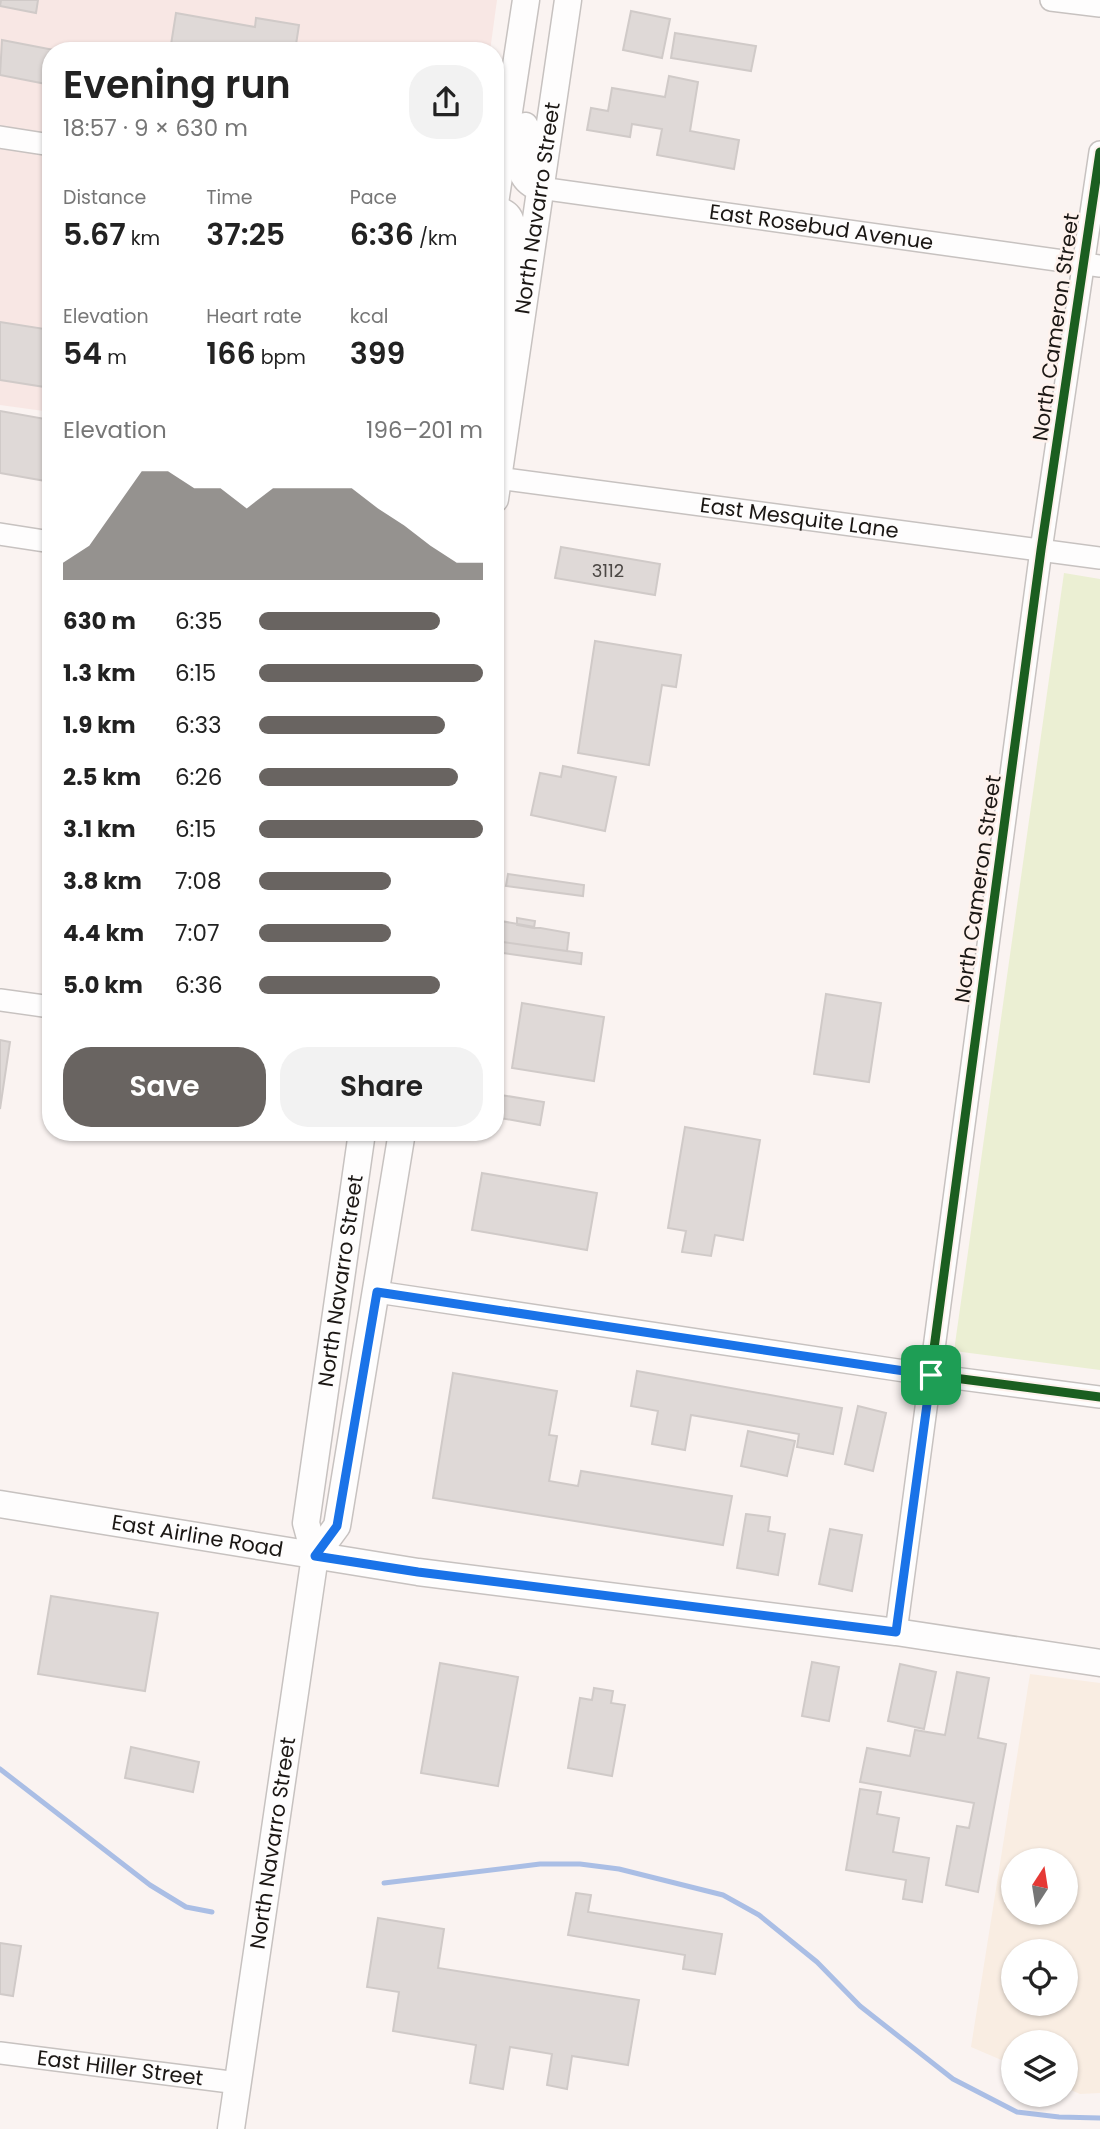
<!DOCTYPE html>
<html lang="en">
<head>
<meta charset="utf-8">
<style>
  body { margin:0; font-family:Poppins,sans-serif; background:#f2f2f2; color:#222; height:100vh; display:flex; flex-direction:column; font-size:26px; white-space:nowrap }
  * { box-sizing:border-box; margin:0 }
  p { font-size:23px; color:#767676 }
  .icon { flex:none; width:38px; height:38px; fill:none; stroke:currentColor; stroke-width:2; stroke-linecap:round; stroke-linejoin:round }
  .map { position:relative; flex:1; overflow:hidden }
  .drawer { position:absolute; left:42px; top:42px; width:462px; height:1099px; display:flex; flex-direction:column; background:#fff; border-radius:28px; box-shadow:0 2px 5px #0004 }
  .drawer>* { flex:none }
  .needle { width:46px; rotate:12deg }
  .fabs { position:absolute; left:1001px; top:1848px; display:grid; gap:14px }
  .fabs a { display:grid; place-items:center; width:77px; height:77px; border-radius:50%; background:#fff; box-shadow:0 2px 5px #0004; font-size:35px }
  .pin { position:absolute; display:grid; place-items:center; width:60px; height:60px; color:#fff; margin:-30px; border-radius:14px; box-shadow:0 4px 10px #0006 }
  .round { display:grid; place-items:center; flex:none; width:74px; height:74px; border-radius:28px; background:#f2f2f2 }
  .overview { display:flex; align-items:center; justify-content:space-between; height:119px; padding:0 21px }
  h1 { font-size:38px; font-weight:600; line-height:52px }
  .metrics { display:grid; grid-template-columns:repeat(3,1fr); gap:10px; height:119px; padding:7px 21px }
  .metrics div { display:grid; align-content:center }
  .metrics b { font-size:30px; font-weight:600 }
  .metrics small { font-size:19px; font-weight:400 }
  .metrics p { font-size:19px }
  .chart { height:196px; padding:14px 21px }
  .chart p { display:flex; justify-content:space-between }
  .chart svg { width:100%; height:126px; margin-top:7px; fill:#696461; opacity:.7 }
  .primary-button { display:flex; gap:14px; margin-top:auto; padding:14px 21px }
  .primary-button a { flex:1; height:80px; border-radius:28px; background:#696461; color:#fff; font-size:28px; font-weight:600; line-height:80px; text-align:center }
  .primary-button a+a { background:#f2f2f2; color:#222 }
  ul { padding:0 21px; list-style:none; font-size:23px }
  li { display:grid; grid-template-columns:112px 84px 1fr; align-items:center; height:52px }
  li i { height:18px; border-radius:9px; background:#696461 }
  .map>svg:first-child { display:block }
</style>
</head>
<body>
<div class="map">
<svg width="1100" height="2129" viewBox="0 0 1100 2129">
  <rect width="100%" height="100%" fill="#faf3f1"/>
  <path fill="#f8e7e4" d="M0,0H497L490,51H51V412L0,405Z"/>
  <path fill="#f9ede2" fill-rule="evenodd" d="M1030,1674L1100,1683V2093L1080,2094L1066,2088V2042H1013V2065L971,2047ZM1013,1860H1066V1913H1013ZM1013,1951H1066V2004H1013Z"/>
  <path fill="#ebefd3" d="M1064,573L1100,579V1370L954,1351Z"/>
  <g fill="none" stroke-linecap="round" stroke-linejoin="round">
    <path stroke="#aabee5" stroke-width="5" d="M0,1769L150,1885L186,1907L212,1912
      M384,1883L540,1864H580L619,1869L723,1895L759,1915L817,1962L860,2006L953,2079L1017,2112L1059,2117L1100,2118"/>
  </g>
  <path fill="#dfd9d7" stroke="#d0cac8" stroke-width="2" d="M1,0H38L36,13L0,6Z
    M631,11L670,19L662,58L623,50Z
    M176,13L255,27L256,18L299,25L295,51H170Z
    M675,33L756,46L751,71L671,58Z
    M2,40L59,51H51V85L0,75Z
    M669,76L698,82L690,131L739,140L734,169L657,155L662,129L632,124L630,137L587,130L591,108L608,111L612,88L665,97Z
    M0,322L51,330V388L0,380Z
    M0,411L51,420V482L0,473Z
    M561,547L660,564L655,595L555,578Z
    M595,641L681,655L676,687L662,685L649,765L578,753Z
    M563,766L616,777L605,831L531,815L540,773L561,777Z
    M508,874L584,885L583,896L506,886Z
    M517,918L535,921L534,928L517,925Z
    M495,920L569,933L567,951L495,941Z
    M495,941L582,953L581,964L495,952Z
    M826,994L881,1003L869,1082L814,1074Z
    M522,1003L604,1017L594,1081L512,1068Z
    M0,1040L10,1042L0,1109Z
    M495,1094L544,1102L540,1125L495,1117Z
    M685,1127L760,1140L743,1240L715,1235L711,1256L682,1252L686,1231L668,1228Z
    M482,1173L597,1193L587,1250L472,1230Z
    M637,1371L842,1408L833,1454L797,1447L799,1434L691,1415L685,1450L652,1444L658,1411L631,1406Z
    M453,1373L557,1391L549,1435L557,1436L549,1481L578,1486L581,1471L732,1496L723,1545L433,1498Z
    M858,1406L886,1413L873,1471L845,1464Z
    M748,1431L795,1441L787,1476L741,1466Z
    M746,1514L770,1517L768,1531L785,1534L778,1575L737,1568Z
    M830,1529L862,1535L852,1591L819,1584Z
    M51,1596L158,1613L145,1691L38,1674Z
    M812,1662L839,1667L829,1721L802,1716Z
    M440,1663L518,1677L498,1786L421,1773Z
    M900,1664L936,1672L924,1729L888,1721Z
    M957,1672L989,1678L978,1738L1006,1744L978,1892L946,1885L957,1826L969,1828L974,1803L860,1782L867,1748L910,1756L915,1730L945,1735Z
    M594,1688L613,1691L611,1703L625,1705L612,1776L568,1768L580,1698L592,1700Z
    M131,1747L199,1762L193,1792L125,1778Z
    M860,1789L881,1792L877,1814L899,1818L893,1852L929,1858L922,1902L903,1899L906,1880L846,1870Z
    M576,1893L591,1895L588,1912L722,1934L715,1974L683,1969L685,1955L568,1935Z
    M378,1918L444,1929L438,1968L639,2000L628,2065L572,2056L567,2089L547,2085L552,2054L510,2047L503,2089L470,2083L476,2045L393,2031L399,1992L367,1987Z
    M0,1943L21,1946L13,1996L0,1994Z"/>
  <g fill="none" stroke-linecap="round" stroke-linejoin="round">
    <g stroke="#c7c2c0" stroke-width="24">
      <g id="minor">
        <path d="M1051,0L1100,6"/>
        <path d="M0,137L51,145"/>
        <path id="s1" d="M540,188L1100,266"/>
        <path id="s2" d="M498,478L1100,558"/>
        <path d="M0,534L51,542"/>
        <path d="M0,1000L51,1007"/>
        <path d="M377,1292L931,1375L1100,1397"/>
        <path d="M896,1632L1041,550L1100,152"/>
        <path id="s3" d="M0,2053L238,2083"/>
      </g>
    </g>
    <g stroke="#c7c2c0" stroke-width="29">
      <g id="major">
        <path d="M525,126C522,152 511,177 540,188"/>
        <path d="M495,203L526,0"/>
        <path d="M495,209C509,213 511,218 513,231L495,363"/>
        <path id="s4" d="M495,499L568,0"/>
        <path id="s5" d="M0,1504L418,1572L896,1632L1100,1663"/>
        <path d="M315,1556L337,1526L402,1132"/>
        <path id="s6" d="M231,2129L315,1556L306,1523L362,1132"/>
      </g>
    </g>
    <use href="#minor" stroke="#fefdfd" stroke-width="21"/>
    <use href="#major" stroke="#fefdfd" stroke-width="26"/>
    <g stroke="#fef2ed" stroke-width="13">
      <path id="cycleway" d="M377,1292L931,1375L1100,1397
        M896,1632L1041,550L1100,152"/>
    </g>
    <use href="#cycleway" stroke="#1b5e20" stroke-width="9"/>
  </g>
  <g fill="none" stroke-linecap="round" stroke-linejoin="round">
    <g stroke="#fff" stroke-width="14">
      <path id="route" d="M377,1292L931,1375L896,1632L418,1572L315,1556L337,1526Z"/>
    </g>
    <use href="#route" stroke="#1a73e8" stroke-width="9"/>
  </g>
  <g text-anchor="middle" stroke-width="5" stroke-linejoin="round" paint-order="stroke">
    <g font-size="18" fill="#4c4845">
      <text x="608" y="577">3112</text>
    </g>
    <g font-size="21" fill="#1b1714" stroke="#fef2ed">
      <text dy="7" stroke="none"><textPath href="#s4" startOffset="294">North Navarro Street</textPath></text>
      <text dy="7" stroke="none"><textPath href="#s1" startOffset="284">East Rosebud Avenue</textPath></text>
      <text transform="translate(1056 327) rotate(-82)" y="7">North Cameron Street</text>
      <text dy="7" stroke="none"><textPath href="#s2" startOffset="304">East Mesquite Lane</textPath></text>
      <text transform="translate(978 889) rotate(-82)" y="7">North Cameron Street</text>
      <text dy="7" stroke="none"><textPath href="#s6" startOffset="858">North Navarro Street</textPath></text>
      <text dy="7" stroke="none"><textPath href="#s5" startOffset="200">East Airline Road</textPath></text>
      <text dy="7" stroke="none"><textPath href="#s6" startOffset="289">North Navarro Street</textPath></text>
      <text dy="7" stroke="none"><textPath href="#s3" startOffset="121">East Hiller Street</textPath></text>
    </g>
  </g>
</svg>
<div class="fabs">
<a><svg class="needle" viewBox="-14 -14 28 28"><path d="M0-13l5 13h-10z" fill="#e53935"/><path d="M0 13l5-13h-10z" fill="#767676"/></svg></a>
<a><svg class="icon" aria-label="locate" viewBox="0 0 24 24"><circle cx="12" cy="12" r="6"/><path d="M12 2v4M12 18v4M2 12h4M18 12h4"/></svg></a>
<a><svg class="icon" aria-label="layers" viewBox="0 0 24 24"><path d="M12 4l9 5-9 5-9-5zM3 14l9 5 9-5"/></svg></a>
</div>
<div class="pin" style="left:931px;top:1375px;background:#1e9e55"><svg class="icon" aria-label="arrive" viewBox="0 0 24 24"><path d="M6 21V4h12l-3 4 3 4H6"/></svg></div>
<section class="drawer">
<div class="overview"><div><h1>Evening run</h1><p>18:57 · 9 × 630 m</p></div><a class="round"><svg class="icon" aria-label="share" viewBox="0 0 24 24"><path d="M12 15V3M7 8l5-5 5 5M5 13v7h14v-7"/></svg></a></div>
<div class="metrics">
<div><p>Distance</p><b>5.67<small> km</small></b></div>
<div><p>Time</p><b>37:25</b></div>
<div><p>Pace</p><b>6:36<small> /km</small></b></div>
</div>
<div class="metrics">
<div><p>Elevation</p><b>54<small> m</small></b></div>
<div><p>Heart rate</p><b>166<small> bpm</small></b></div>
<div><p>kcal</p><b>399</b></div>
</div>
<div class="chart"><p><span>Elevation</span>196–201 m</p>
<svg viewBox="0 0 160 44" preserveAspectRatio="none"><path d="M0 44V38L10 32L20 19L30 6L40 6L50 12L60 12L70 19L80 12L90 12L100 12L110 12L120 19L130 25L140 32L150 38L160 38V44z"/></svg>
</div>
<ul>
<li><b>630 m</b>6:35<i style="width:81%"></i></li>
<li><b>1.3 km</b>6:15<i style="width:100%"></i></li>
<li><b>1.9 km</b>6:33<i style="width:83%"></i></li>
<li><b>2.5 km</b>6:26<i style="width:89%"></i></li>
<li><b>3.1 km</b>6:15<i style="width:100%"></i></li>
<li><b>3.8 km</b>7:08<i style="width:59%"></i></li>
<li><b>4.4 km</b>7:07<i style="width:59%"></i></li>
<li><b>5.0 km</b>6:36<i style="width:81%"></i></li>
</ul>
<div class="primary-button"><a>Save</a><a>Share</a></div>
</section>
</div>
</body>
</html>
